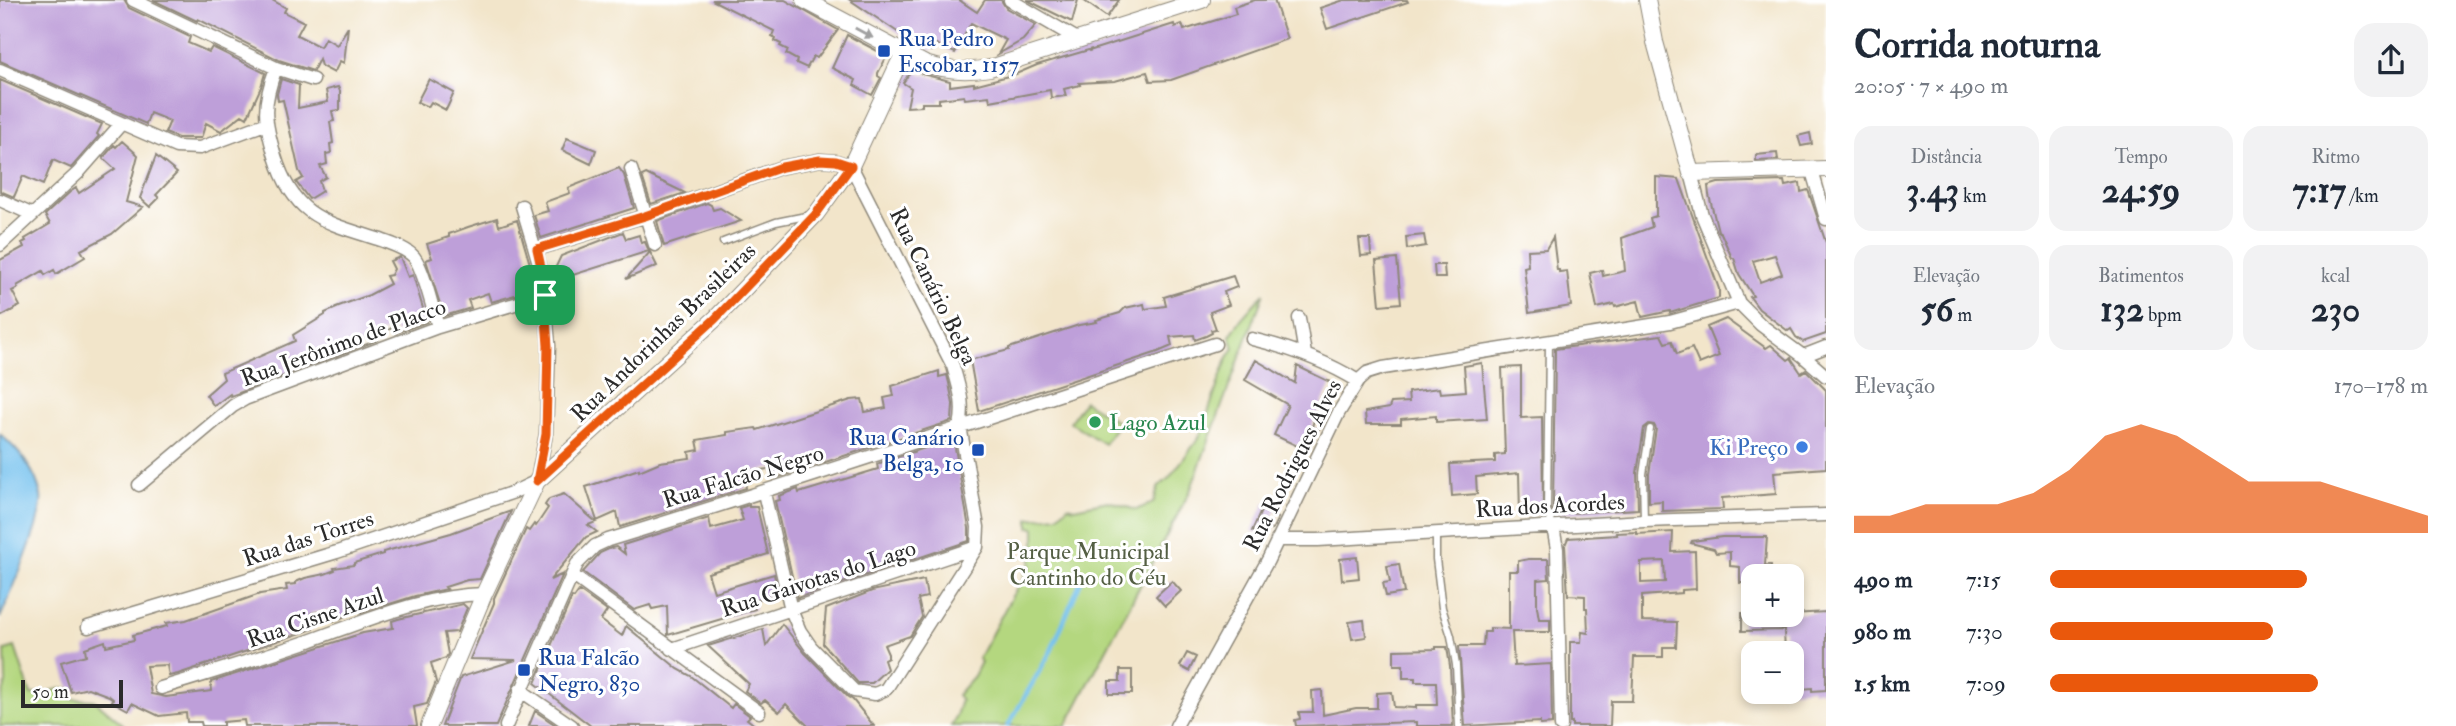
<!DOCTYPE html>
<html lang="pt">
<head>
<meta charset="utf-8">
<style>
  body { margin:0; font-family:"IM FELL Double Pica",serif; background:#f2f2f3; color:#1f2937; height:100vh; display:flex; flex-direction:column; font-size:26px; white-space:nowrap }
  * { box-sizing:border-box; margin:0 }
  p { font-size:23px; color:#747a83 }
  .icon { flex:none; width:38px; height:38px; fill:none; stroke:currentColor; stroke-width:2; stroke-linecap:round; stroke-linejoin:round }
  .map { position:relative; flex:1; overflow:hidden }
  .panel { display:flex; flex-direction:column; background:#fff; width:630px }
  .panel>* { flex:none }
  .buttons { position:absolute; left:1741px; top:564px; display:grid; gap:14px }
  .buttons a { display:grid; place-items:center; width:63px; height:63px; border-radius:14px; background:#fff; box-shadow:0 4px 10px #0003; font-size:35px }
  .scale { position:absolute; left:21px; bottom:18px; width:102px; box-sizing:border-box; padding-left:7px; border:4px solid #2b2b2b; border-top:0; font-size:19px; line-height:24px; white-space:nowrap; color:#2b2b2b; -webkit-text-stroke:5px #fff; paint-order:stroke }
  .pin { position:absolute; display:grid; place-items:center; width:60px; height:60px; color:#fff; margin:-30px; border-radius:14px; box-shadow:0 4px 10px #0006 }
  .round { display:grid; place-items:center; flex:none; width:74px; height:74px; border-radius:21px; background:#f2f2f3 }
  .summary { display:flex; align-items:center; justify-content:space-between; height:119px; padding:0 28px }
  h1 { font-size:38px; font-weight:700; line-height:52px }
  .figures { display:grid; grid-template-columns:repeat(3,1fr); gap:10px; height:119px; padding:7px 28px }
  .figures div { display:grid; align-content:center; border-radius:18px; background:#f2f2f3; text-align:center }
  .figures b { font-size:35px; font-weight:700 }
  .figures small { font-size:19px; font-weight:400 }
  .figures p { font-size:19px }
  .chart { height:196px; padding:14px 28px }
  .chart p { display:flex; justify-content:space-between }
  .chart svg { width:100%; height:126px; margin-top:7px; fill:#ea580c; opacity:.7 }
  ul { padding:0 28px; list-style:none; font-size:23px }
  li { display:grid; grid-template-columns:112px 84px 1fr; align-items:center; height:52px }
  li i { height:18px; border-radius:9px; background:#ea580c }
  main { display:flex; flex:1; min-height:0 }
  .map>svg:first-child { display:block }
</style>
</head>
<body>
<main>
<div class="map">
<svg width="1826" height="726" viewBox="0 0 1826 726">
  <rect width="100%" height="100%" fill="#fff"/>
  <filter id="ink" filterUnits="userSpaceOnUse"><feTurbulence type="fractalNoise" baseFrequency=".0143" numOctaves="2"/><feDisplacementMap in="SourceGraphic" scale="14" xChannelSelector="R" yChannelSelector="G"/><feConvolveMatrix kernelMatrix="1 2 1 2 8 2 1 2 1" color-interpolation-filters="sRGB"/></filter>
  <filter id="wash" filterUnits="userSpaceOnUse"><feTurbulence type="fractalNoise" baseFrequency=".00686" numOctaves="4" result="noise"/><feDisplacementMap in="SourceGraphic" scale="28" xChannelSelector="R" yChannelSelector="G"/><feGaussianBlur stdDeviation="1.57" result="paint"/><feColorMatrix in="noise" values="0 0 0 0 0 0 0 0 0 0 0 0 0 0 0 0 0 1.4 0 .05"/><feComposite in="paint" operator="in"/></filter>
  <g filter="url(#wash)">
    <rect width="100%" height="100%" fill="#f2e5ca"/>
    <path fill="#b4d77f" stroke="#708155" stroke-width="2" d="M1264,293L1190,491L1066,726H951L955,719L961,700L957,695L974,676L981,662L978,659L1012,596L1024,579L1026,567L1030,568L1032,550H1035V528L1029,527V519L1058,516L1068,506L1074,508L1108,501L1136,510L1153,503L1159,486L1169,478L1199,438L1227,359L1234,348L1230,336L1241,319Z
      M1084,401L1119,423L1104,444L1070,422Z
      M15,647L31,695L66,688L71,699L94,700L125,726H0V703L6,683L5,650Z"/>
    <path fill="#74c1ee" stroke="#50768c" stroke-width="2" d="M0,434C19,451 36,470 41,496C45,516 10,596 0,618Z"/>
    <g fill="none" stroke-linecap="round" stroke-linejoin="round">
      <path stroke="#74c1ee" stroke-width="4.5" d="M1008,726L1051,651L1083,576"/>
    </g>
    <g id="blocks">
      <path fill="#be9fd9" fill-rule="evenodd" d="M0,0H124L129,8L190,37L188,43L209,52L212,47L265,73L261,87L247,118L242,115L221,131L206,123L201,138H178L165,133L170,121L150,113L146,124L0,61Z
        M153,0H272L286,8L284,12L304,22L297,35L320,47L325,38L337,45L348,27L344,63L340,61L334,73L321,66L319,59L313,71L279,60L198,19L197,21Z
        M712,0H785L838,30L817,58L813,56L807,68L796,63L797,60L786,54L788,50L780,46L781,44L775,41L776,38L772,36L774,31Z
        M850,0H959L977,12L985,0H1001L1006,8L1036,25L1023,40L998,54L1006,40L971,23L955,53L936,44L931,51L902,35Z
        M1027,0H1078L1072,22Z
        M1083,0H1119L1107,17Z
        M1255,0H1274L1287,39L1171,80L1150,81L1147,72L1115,81L1079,83L1080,85L1064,89L1066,96L1051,98L1050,90L990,101L989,96L965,99L964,96L939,99V103H922V106L907,107L911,88L903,83L912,69L922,74L950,81V86L974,83V85L1016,74L1037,65L1092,49L1089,51L1174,24L1175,27L1182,24L1184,30L1236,14L1234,7Z
        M1344,0H1407L1408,2L1327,29L1320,8Z
        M847,35L887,56L878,73V76L881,78L872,95L854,85L856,80L832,68Z
        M281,79L299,85L298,108L328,102L326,90L338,87L340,91V110L332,111L334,121L330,122L333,143L330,144L331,153L326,154L327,164L320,166L326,177L319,181L322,191L309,199L296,182L303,178L299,171L283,100L278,101L277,94Z
        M429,79L454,93L446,110L431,102L428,107L417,102Z
        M0,80L102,124L97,134L99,136L71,168L53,160L43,185L23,176L14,197L0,191Z
        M1810,133L1812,144L1801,146L1798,136Z
        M567,138L596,150L591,164L562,150Z
        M122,141L138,155L126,202L143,207L112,234L81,250L85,257L56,274L54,270L45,275L43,271L17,286L18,288L12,291L20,306L0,317V260L24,247L22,243L26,241L25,239L50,224L45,215L70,192L76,188L79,193L115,169L103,158L114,145L116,147Z
        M1777,153L1778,160L1756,161V155Z
        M156,156L177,173L156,195L159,198L150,207L140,198Z
        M619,168L624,175L634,208L541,238L534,215L548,211L545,202L570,193L568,188Z
        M646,174L679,190L685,193L651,204L642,176Z
        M1656,177L1679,179L1719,289V298L1670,313V311L1642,317L1638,301L1615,307L1614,304L1597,308L1590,273L1602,270L1603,276L1625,271L1622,238L1652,227L1650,218L1656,216Z
        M1784,181L1785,186L1800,183L1801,192L1808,190L1826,243V334L1803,342L1796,337L1791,329L1788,331L1759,309L1750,297L1753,296L1739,274L1734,258H1732L1721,233L1718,231L1709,195L1708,186L1718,183ZM1775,255L1782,274L1760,282L1753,261Z
        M707,203L711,205L713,210L720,208L741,221L664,246L657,221Z
        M497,218L499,226L517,220L534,278L526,281L529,291L491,302L488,293L468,300L471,308L444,316L426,260L432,258L427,244L449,237V234L468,227Z
        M623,232L626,239L639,235L641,243L645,242L649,251L563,278L564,280L553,284L552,275L561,256Z
        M1424,235L1426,246L1407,249L1406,237Z
        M1553,237L1557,270H1559V272L1567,271L1571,306L1529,313L1524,267L1528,266L1527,250L1546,249Z
        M1359,239H1370L1371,255L1361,256Z
        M650,252L657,266L626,279Z
        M400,257L408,277L413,275L427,322L396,333L394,327L376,335L378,340L231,396L230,394L214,406L206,395L224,379L222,373L295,341L293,335L325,315V313L337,308L336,307L369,295L390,284L386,276L391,275L394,269L390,261Z
        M1397,259L1401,303L1380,305L1376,261Z
        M1434,265H1444L1445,278H1435Z
        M1233,276L1237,287L1224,292L1229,305L1210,312L1216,329L1211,330L1212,333L1206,336L1195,340L1194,335L1170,337L1172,346L1158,352L979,411L970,360L1009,350V348L1079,325L1097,322L1096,320L1120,313L1125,308L1144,304L1145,309L1166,306L1164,297Z
        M1726,319L1766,348L1771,345L1788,360L1791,358L1801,373L1806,370L1826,390V468L1774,472L1776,494L1722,498L1723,509L1662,511V501L1649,502V474L1656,429L1654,425L1649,424L1644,428L1637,473L1638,509L1554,514L1553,509L1555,349L1661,335L1665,343L1672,341L1677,354L1692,348L1699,364L1719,356L1707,327Z
        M1256,360L1295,383L1297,366L1332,383L1314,420L1312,427L1319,429L1308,451L1274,435L1288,405L1245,380Z
        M1482,363L1487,419L1436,422V416L1401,419V424H1366L1365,412L1389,408L1391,403L1409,402L1408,392L1439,388L1440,393L1466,391L1464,366Z
        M1521,367V418L1542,417L1543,514L1520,515L1519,473L1476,477L1477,494L1452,496L1450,464L1495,462V455L1505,454L1502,368Z
        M939,371V377L947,375L949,383L953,404L952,421L776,478L774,468L744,473L746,488L620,527L617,512L597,521L586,487L639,469V471L660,462L690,458L689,452L699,450L697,440L727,435V432L756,428L757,430L851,400L862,399L865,412L886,408L884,398L894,396L892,386Z
        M943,442H954L969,528V541L797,598L775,501L780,500L779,496L798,489L799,493L878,469L877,464Z
        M564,494L596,522L588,525L597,532L586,537L550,580L563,574L496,726H442L461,677L516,660L470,659L494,603V598L526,529L529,531L534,524L536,526L548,508L545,505L549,499Z
        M1265,502L1277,507L1273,516L1278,518L1272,530L1268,528L1264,537L1252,531Z
        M749,505V507H757L768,554L708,573L714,592L774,574L778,593L753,601L755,609L668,635L667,606L652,609L650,605L634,610L583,572L600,553L611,548L616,547L625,554L623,545L709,518L711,529L743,520L739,508Z
        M511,511L480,579L467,580L445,587L447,589L415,596L361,613V610L333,621L331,610L311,613L313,629L178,674L169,676L167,665L146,666L151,694L166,697L212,691L211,682L363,633L393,628L392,621L398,619L463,604L467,608L457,632L444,633L448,654L446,658L431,663L436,682L427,704L414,707L417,726H245L244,720L223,722V726H202L201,722H187L186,713L159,716L132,703L128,710L112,701L113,699L109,696L88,688L71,692L61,662L86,655L85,648L105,641L106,646L134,640L133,635L167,626L166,623L186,620L260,594L287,590L286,585L296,584V582L305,578L325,574L335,570L334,568L354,565V563L383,554V552L451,533Z
        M1637,532V534L1673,532L1672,552L1695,551L1696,589L1682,590V593L1642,596V621L1677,622L1676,647H1663V657H1634L1632,701H1611L1610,726H1572V722L1570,723V642H1581L1582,632L1588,633L1587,608H1585V596L1568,595L1565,545L1568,538L1617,535L1616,533ZM1664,561L1665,582L1641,583V562Z
        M1722,537H1767L1765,565H1771V576H1754V583H1740V567L1730,566V552L1716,553L1714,549L1691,543L1692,541Z
        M1357,557L1359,578L1342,580L1340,559Z
        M1529,559H1548L1549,579L1537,580V607L1539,619H1550V632H1512L1514,666L1551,664L1552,724L1540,725V722L1465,726L1459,646H1483L1484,632H1490V628L1509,629V571H1518V561Z
        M1399,564L1404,593L1386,596L1383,583L1390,582L1387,566Z
        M924,580L927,597L918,599L922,617L910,636L884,645L888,654V658L884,660L887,669L872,683H858L823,644L826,609L872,591Z
        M1172,581L1181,591L1165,606L1156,596Z
        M579,591L607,611L601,620L622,636L626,626L678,669L691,676L731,708L734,704L750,716L747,719L756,726H591L535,683L572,597L574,598Z
        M1826,612V690L1812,691V688L1792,690V653H1785L1784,630L1742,631V613L1792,614Z
        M1364,620L1366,637L1352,639L1349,622Z
        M782,624L805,653L848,697L853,700L874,726H808L786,704L779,712L765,700L761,703L745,691L749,684L708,646L763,629L766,646Z
        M1436,647H1447L1450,666L1453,726H1416V722L1296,726L1295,720L1300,719L1299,712H1313L1312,691L1322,690L1323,715L1356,708H1377V693L1392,692L1394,707L1416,708V705H1437L1436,682H1415V678H1403V665H1394V650L1436,649Z
        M1187,653L1196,657L1189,671L1180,666Z
        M1120,670H1132V694H1109V681H1120Z
        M535,711L557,726H529Z"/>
    </g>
  </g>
  <g filter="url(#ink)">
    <use href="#blocks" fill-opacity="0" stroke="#8e887a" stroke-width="2"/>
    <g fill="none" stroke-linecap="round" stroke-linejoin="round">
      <g stroke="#8e887a" stroke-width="9">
        <path id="lane" d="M723,242L776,222L811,215
          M1549,341L1547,510L1553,527
          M1644,521L1643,474L1650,429
          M1436,534V559L1442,608L1451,636L1456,665L1459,726"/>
      </g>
      <g stroke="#8e887a" stroke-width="15">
        <path id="street" d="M133,0L276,68L313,80
          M1010,0L1079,40
          M276,68C262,105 264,120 275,156C294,218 325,222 381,240C391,244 406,248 414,257C424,270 433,310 438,327
          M0,70L176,147L200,148L265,124
          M631,169L655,245
          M1812,171L1826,219
          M1691,173L1702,215L1739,303L1761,325L1803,356L1826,376
          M0,200L31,214
          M0,245L78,173L121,124
          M537,249L645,216L782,167L820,160L836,161L851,166L953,366C959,387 965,404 960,426L978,527L977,547L886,689L875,694L854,691L811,647L800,631L791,610L764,493
          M1299,318L1305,354
          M1252,339C1290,348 1324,360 1358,381
          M1803,356L1826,347
          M139,485L233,406L245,399L438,327L545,295
          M1553,527L1557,549L1561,726
          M1277,540H1318L1644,521L1826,515
          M572,575L759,712
          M88,627L337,552L514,492L537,481L546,434L549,346L543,276L522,206
          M672,649L977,547
          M161,688C211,673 260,658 309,641C365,621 424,595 484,594
          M520,690L572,726
          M506,726L577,564L595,546L608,540C812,478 1013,409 1215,344
          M1176,726L1268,560L1339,412L1358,381L1367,373L1383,368L1670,322L1739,303"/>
      </g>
      <g stroke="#8e887a" stroke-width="18">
        <path id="secondary" d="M804,0L925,64C947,71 967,72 990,68L1202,0
          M1647,0L1655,42L1691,173L1826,169
          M429,726L484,594L537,481L715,319L816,214L851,166L903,54"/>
      </g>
      <use href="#lane" stroke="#fff" stroke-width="6"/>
      <use href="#street" stroke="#fff" stroke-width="12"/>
      <use href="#secondary" stroke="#fff" stroke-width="16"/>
    </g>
    <defs><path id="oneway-solid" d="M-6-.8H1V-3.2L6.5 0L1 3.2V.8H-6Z" transform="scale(1.75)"/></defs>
    <use fill="#a0a0a0" href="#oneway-solid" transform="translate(864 33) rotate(29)"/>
  </g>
  <g fill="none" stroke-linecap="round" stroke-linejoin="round" filter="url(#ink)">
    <g stroke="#fff" stroke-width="14">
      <path id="route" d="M820,160L836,161L851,166L816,214L715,319L537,481L546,434L548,346L543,276L537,249L645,216L782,167Z"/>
    </g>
    <use href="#route" stroke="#ea580c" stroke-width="9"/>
  </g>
  <g fill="#1a4fb4" stroke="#fff" stroke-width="2.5">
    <rect x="877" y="44" width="14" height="14" rx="3.5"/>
    <rect x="971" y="443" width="14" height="14" rx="3.5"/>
    <rect x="517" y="663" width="14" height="14" rx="3.5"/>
  </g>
  <circle fill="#2e9e5b" stroke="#fff" stroke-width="2.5" cx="1095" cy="422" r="7"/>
  <circle fill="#3f7fe0" stroke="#fff" stroke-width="2.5" cx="1802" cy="447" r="7"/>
  <g text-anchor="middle" stroke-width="6" stroke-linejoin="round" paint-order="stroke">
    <g font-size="23" fill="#164399" stroke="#fff" text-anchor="start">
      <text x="898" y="46">Rua Pedro<tspan x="898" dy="26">Escobar, 1157</tspan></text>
      <text x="964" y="445" text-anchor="end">Rua Canário<tspan x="964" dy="26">Belga, 10</tspan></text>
      <text x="538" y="665">Rua Falcão<tspan x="538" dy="26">Negro, 830</tspan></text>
    </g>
    <g font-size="23" fill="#2b2b2b" stroke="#fff">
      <text transform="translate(934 286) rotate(64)" y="8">Rua Canário Belga</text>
      <text transform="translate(663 332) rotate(-44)" y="8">Rua Andorinhas Brasileiras</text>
      <text transform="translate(343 342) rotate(-20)" y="8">Rua Jerônimo de Placco</text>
      <text transform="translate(1292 465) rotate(-63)" y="8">Rua Rodrigues Alves</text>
      <text transform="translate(743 476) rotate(-17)" y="8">Rua Falcão Negro</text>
      <text transform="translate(1550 505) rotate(-3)" y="8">Rua dos Acordes</text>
      <text transform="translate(308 538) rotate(-18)" y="8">Rua das Torres</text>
      <text transform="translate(818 578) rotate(-18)" y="8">Rua Gaivotas do Lago</text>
      <text transform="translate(315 617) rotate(-19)" y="8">Rua Cisne Azul</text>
    </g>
    <g font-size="23" fill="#27864d" stroke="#fff" text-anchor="start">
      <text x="1109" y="430">Lago Azul</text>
    </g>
    <g font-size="23" fill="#366cbe" stroke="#fff" text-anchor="end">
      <text x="1788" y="455">Ki Preço</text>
    </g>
    <g font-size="23" fill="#545f44" stroke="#fff">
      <text x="1088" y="559">Parque Municipal<tspan x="1088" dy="26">Cantinho do Céu</tspan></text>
    </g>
  </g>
</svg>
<div class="buttons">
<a>+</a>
<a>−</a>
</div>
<div class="scale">50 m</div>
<div class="pin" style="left:545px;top:295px;background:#1e9e55"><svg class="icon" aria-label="arrive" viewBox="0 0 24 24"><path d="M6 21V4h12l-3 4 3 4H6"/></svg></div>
</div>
<section class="panel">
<div class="summary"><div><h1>Corrida noturna</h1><p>20:05 · 7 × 490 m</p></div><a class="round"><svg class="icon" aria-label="share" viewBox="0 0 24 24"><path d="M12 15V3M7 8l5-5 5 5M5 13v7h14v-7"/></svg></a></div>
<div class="figures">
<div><p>Distância</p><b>3.43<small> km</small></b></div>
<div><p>Tempo</p><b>24:59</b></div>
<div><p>Ritmo</p><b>7:17<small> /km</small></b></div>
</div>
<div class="figures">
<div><p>Elevação</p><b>56<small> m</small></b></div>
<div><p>Batimentos</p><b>132<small> bpm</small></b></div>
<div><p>kcal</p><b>230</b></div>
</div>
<div class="chart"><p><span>Elevação</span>170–178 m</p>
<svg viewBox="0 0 160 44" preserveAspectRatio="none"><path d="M0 44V38L10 38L20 34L30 34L40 34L50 30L60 22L70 10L80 6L90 10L100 18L110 26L120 26L130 26L140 30L150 34L160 38V44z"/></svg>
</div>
<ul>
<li><b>490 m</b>7:15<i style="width:68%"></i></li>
<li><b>980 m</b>7:30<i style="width:59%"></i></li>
<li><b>1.5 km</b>7:09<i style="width:71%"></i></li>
</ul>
</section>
</main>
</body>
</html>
